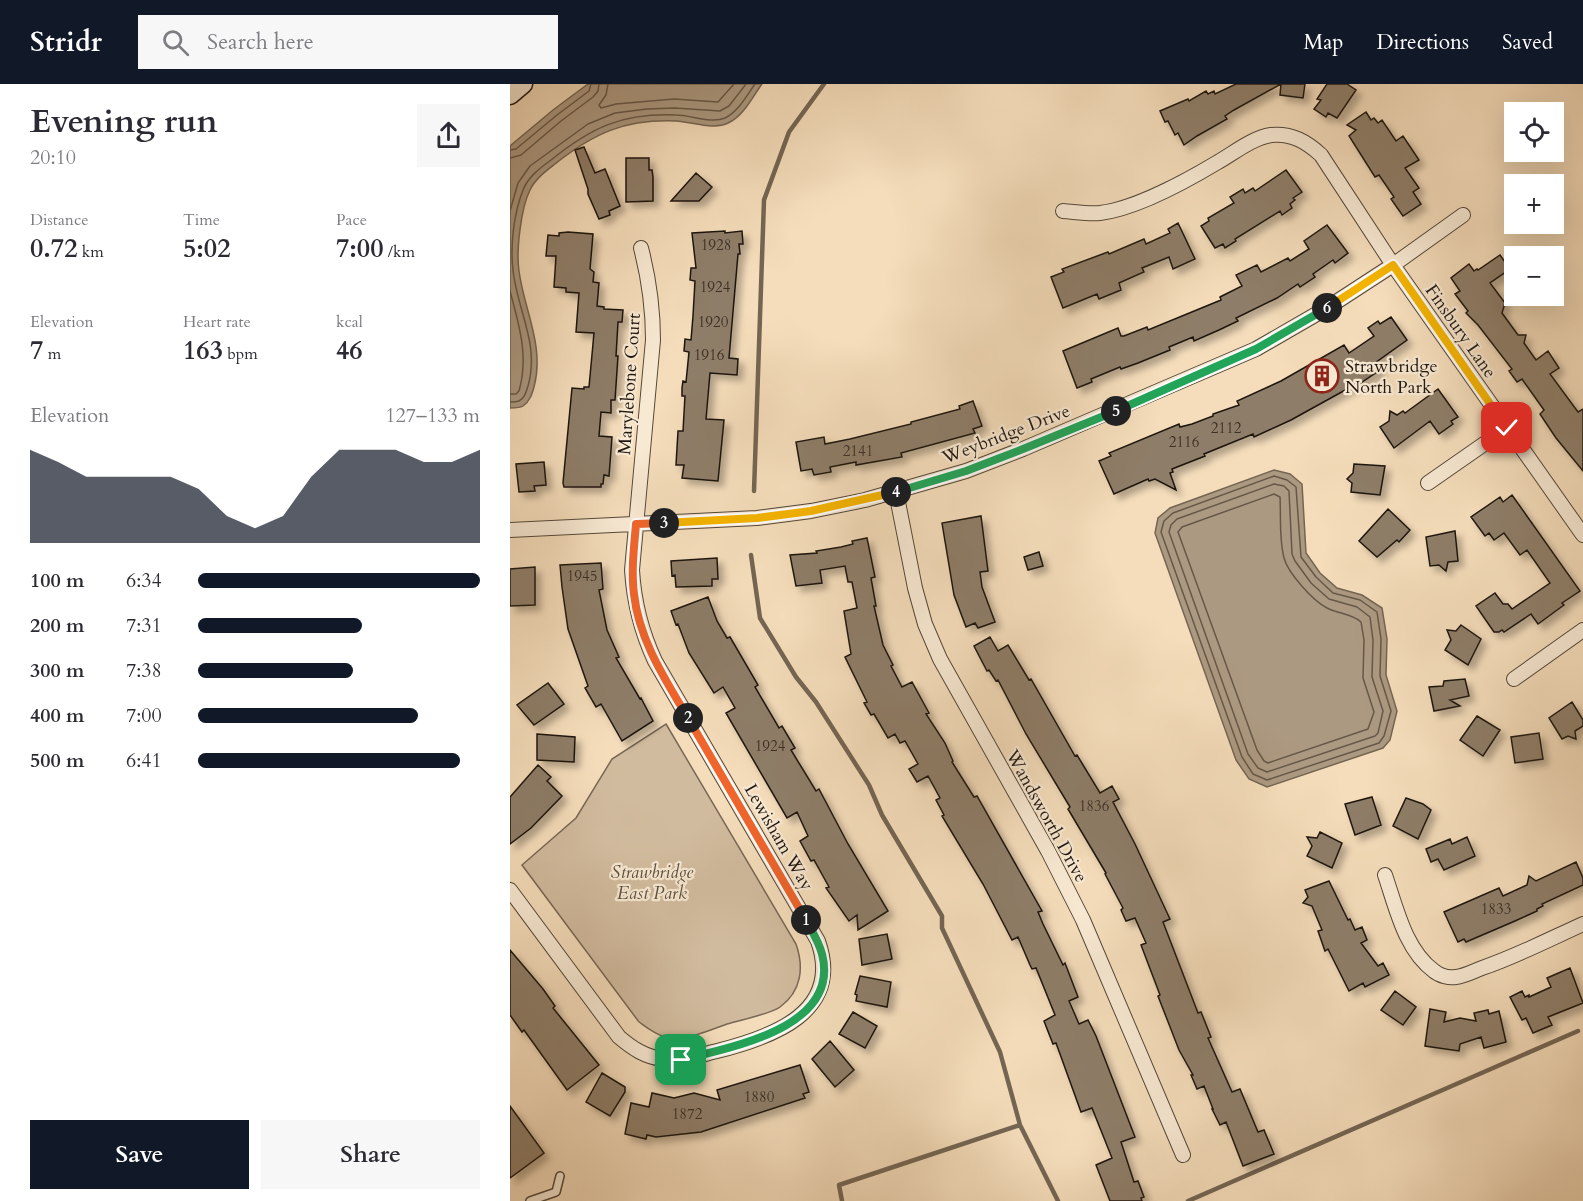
<!DOCTYPE html>
<html lang="en">
<head>
<meta charset="utf-8">
<style>
  body { margin:0; font-family:Cardo,serif; background:#f7f7f7; color:#2b2b33; height:100vh; display:flex; flex-direction:column; font-size:22px; white-space:nowrap }
  * { box-sizing:border-box; margin:0 }
  p { font-size:20px; color:#7c7c81 }
  .icon { flex:none; width:33px; height:33px; fill:none; stroke:currentColor; stroke-width:2; stroke-linecap:round; stroke-linejoin:round }
  .map { position:relative; flex:1; overflow:hidden }
  .panel { display:flex; flex-direction:column; background:#fff; width:510px }
  .panel>* { flex:none }
  .tools { position:absolute; left:994px; top:18px; display:grid; gap:12px }
  .tools a { display:grid; place-items:center; width:60px; height:60px; border-radius:0px; background:#fff; box-shadow:0 6px 24px #0002; font-size:30px }
  .pin { position:absolute; display:grid; place-items:center; width:51px; height:51px; color:#fff; margin:-26px; border-radius:12px; box-shadow:0 3px 9px #0006 }
  .km { position:absolute; width:30px; height:30px; margin:-15px; border-radius:50%; background:#222; color:#fff; font-size:16px; line-height:30px; text-align:center }
  .round { display:grid; place-items:center; flex:none; width:63px; height:63px; border-radius:0px; background:#f7f7f7 }
  .headline { display:flex; align-items:center; justify-content:space-between; height:102px; padding:0 30px }
  h1 { font-size:33px; font-weight:600; line-height:45px }
  .figures { display:grid; grid-template-columns:repeat(3,1fr); gap:9px; height:102px; padding:6px 30px }
  .figures div { display:grid; align-content:center }
  .figures b { font-size:26px; font-weight:600 }
  .figures small { font-size:16px; font-weight:400 }
  .figures p { font-size:16px }
  .chart { height:168px; padding:12px 30px }
  .chart p { display:flex; justify-content:space-between }
  .chart svg { width:100%; height:108px; margin-top:6px; fill:#111827; opacity:.7 }
  .button { display:flex; gap:12px; margin-top:auto; padding:12px 30px }
  .button a { flex:1; height:69px; border-radius:0px; background:#111827; color:#fff; font-size:24px; font-weight:600; line-height:69px; text-align:center }
  .button a+a { background:#f7f7f7; color:#2b2b33 }
  ul { padding:0 30px; list-style:none; font-size:20px }
  li { display:grid; grid-template-columns:96px 72px 1fr; align-items:center; height:45px }
  li i { height:15px; border-radius:8px; background:#111827 }
  header { display:flex; align-items:center; gap:36px; box-sizing:border-box; height:84px; padding:0 30px; background:#111827; color:#fff }
  header strong { font-size:28px }
  nav { display:flex; gap:33px; margin-inline-start:auto; font-size:21px }
  .search { width:420px; height:54px; background:#f7f7f7; display:flex; align-items:center; gap:15px; box-sizing:border-box; padding:0 21px; border-radius:0px; color:#7c7c81; font-size:22px }
  main { display:flex; flex:1; min-height:0 }
  .map>svg:first-child { display:block }
</style>
</head>
<body>
<header>
<strong>Stridr</strong>
<div class="search"><svg class="icon" aria-label="search" viewBox="0 0 24 24"><circle cx="10" cy="10" r="6"/><path d="M15 15l6 6"/></svg>Search here</div>
<nav><a>Map</a><a>Directions</a><a>Saved</a></nav>
</header>
<main>
<section class="panel">
<div class="headline"><div><h1>Evening run</h1><p>20:10</p></div><a class="round"><svg class="icon" aria-label="share" viewBox="0 0 24 24"><path d="M12 15V3M7 8l5-5 5 5M5 13v7h14v-7"/></svg></a></div>
<div class="figures">
<div><p>Distance</p><b>0.72<small> km</small></b></div>
<div><p>Time</p><b>5:02</b></div>
<div><p>Pace</p><b>7:00<small> /km</small></b></div>
</div>
<div class="figures">
<div><p>Elevation</p><b>7<small> m</small></b></div>
<div><p>Heart rate</p><b>163<small> bpm</small></b></div>
<div><p>kcal</p><b>46</b></div>
</div>
<div class="chart"><p><span>Elevation</span>127–133 m</p>
<svg viewBox="0 0 160 44" preserveAspectRatio="none"><path d="M0 44V6L10 11L20 17L30 17L40 17L50 17L60 22L70 33L80 38L90 33L100 17L110 6L120 6L130 6L140 11L150 11L160 6V44z"/></svg>
</div>
<ul>
<li><b>100 m</b>6:34<i style="width:100%"></i></li>
<li><b>200 m</b>7:31<i style="width:58%"></i></li>
<li><b>300 m</b>7:38<i style="width:55%"></i></li>
<li><b>400 m</b>7:00<i style="width:78%"></i></li>
<li><b>500 m</b>6:41<i style="width:93%"></i></li>
</ul>
<div class="button"><a>Save</a><a>Share</a></div>
</section>
<div class="map">
<svg width="1073" height="1117" viewBox="0 0 1073 1117">
  <defs>
    <filter id="shadow"><feDropShadow dx="5.5" dy="5.5" stdDeviation="3" flood-color="#0004"/></filter>
  </defs>
  <rect width="100%" height="100%" fill="#f5ddbb"/>
  <filter id="stains"><feTurbulence type="fractalNoise" baseFrequency=".00333" numOctaves="4"/><feColorMatrix values="0 0 0 0 .2 0 0 0 0 .09 0 0 0 0 .02 0 0 0 .5 -.17"/></filter>
  <radialGradient id="worn" r=".72"><stop offset=".6" stop-color="#630" stop-opacity="0"/><stop offset="1" stop-color="#630" stop-opacity=".3"/></radialGradient>
  <path fill="#d1bb9e" stroke="#786856" stroke-width="1.5" d="M156,640L286,860C294,883 292,907 270,923C261,930 230,936 217,940C200,946 181,955 162,954C149,953 139,945 129,938L12,781L66,734L102,675Z"/>
  <path fill="#ac9981" stroke="#746553" stroke-width="1.5" d="M78,0H252C243,12 234,31 220,38C205,47 183,38 166,37C115,35 84,49 45,80C36,87 25,95 20,106C11,124 6,166 9,187C14,226 35,262 24,303C22,310 20,317 13,322C10,324 4,324 0,324V62L43,26Z
    M764,386L780,390L792,400L796,469L810,489L827,504L852,511L872,524L877,555L876,591L887,627L880,656L873,664L757,703L739,695L726,676L645,449L648,434L660,424Z"/>
  <g fill="none" stroke-linecap="round" stroke-linejoin="round">
    <path stroke="#665848" stroke-width="1.5" d="M98,0L96,11L89,21L91,24L106,20L164,15L208,18L224,0
      M0,66L6,65L47,31L79,7L81,0
      M0,74L11,71L51,37L83,13L88,7L89,0
      M0,127L8,99L20,82L78,40L105,29L137,25L165,24L210,27L219,22L236,0
      M0,207C9,241 19,272 9,307L6,310H0
      M0,318C3,318 6,318 9,317C15,314 16,308 18,302C30,260 7,226 3,186C0,161 4,129 13,106C18,93 30,84 41,76C82,43 112,29 166,31C181,31 201,40 215,34C228,28 237,11 245,0
      M764,392L777,396L786,403L791,473L806,493L823,509L850,516L867,528L871,555L870,592L881,627L874,652L869,659L757,696L743,690L732,673L651,448L654,437L663,429Z
      M764,400L774,402L779,407L782,470L785,477L801,499L819,515L847,523L860,533L863,556L862,593L873,627L868,649L865,652L757,688L748,684L738,670L659,448L661,441L667,435Z
      M764,410L770,413C771,432 769,455 774,474C778,489 803,517 817,524C828,530 841,529 851,538L854,556L853,594L864,628L858,645L758,679L754,677L747,666L668,448L672,443Z"/>
    <path stroke="#746553" stroke-width="4.5" d="M244,407L254,116L279,48L314,0
      M241,471L250,534L286,593L306,618L359,701L372,731L432,832V844L490,968L510,1041L548,1117
      M332,1117L329,1101L510,1041
      M678,1117L1068,947"/>
  </g>
  <path fill="#8e7d68" stroke="#1f160f" stroke-width="1.5" filter="url(#shadow)" d="M726,0H795L793,14L770,11L771,0L724,26L715,32L717,35L687,52L674,61L668,49L665,51L658,37L655,38L650,27L678,15L679,17L696,7L698,10L704,7L705,10Z
    M817,0H837L846,6L827,34L818,29L816,33L804,25L811,16L807,15Z
    M856,28L861,36L864,34L868,39L872,36L886,57L893,52L909,76L895,84L909,104L903,108L911,120L893,132L881,115L884,113L869,91L865,93L839,52L846,46L837,41Z
    M74,63L85,89L95,85L110,122L99,127L100,131L89,135L78,110V105L65,66Z
    M116,74H139V86H142L143,93V117L116,118Z
    M776,86L792,108L783,114L785,116L780,120L782,124L772,131L770,127L725,155L726,157L715,164L713,160L705,164L691,142L699,137L698,134L724,119L720,113L733,105L735,109L743,104L745,107Z
    M186,89L202,103L189,117H161Z
    M668,139L685,175L663,185L659,173L632,184L634,188L609,199L611,206L589,215L587,210L553,224L541,193L554,188L552,185L598,168L599,170L634,155L636,160L660,149L658,145Z
    M817,141L838,169L825,179L823,176L803,190L805,193L790,203L788,200L767,214L726,234L728,237L709,246L684,257L683,253L659,263L660,266L628,279L611,285L610,283L581,295L582,298L567,304L553,267L608,244L611,252H614L637,243L638,246L711,216L710,213L732,202L726,191L747,181L751,188L778,174L780,177L799,165L794,157Z
    M215,147V149L232,147L233,160H229L230,170H228L219,274L228,275L227,291L200,289L196,335L214,336L208,397L172,394L174,381H166L168,347H173L175,312H172V304L173,297L176,298L179,268L174,267L175,255L181,256L183,232L185,197L180,196L181,184H186L182,149Z
    M58,148L83,150L80,185L84,188L83,198L89,199L87,222L94,223V225L113,226L112,238H108L106,272H108L105,316H101V329L91,328L89,352L102,353L99,392L94,391L93,400H91V403H54L53,399L62,304L74,305V303H79L84,249L66,248L69,209L56,208V204L44,203L46,172H36L38,151L49,152V149Z
    M990,171L1000,185L980,199L995,219L992,229L1008,251H1016L1014,259L1026,276L1038,267L1049,284L1040,290L1068,328L1073,325V387L1046,354L1030,330L1034,326L1012,295L1007,298L999,287L1002,285L968,241L956,229L958,227L945,210L950,207L941,194L959,180L964,187L967,185L968,186Z
    M881,233L897,256L865,279L870,286L849,300L848,299L781,336L744,353L743,350L694,370L695,372L662,385L663,388L660,389L666,406L645,395L639,397L638,395L604,410L589,377L601,372L599,369L669,340L670,343L682,340L703,332V330L729,321L727,317L771,297L834,261L839,269L864,252L858,244L868,237L870,240Z
    M928,305L948,333L941,337L943,340L929,350L920,337L884,364L870,343L879,337L880,327L887,331L893,327L895,329Z
    M463,317L472,342L463,345L465,349L391,369L392,373L346,381V378L320,383L321,388L304,391L302,385L291,387L286,358L314,353L315,360L340,355L401,340V338L450,325L449,322Z
    M34,378L36,401L24,402L25,407L9,408L6,380Z
    M844,380L875,382L870,411L841,408L842,399L837,395L843,389Z
    M1002,411L1070,507L1052,519L1054,521L1028,540L1021,530L994,548L992,546L989,548H984L966,522L985,509L993,520H998L1002,525L1040,499L1017,466L1010,471L994,449L984,456L979,449L975,452L961,433L990,413L993,418Z
    M878,425L900,446L889,458L887,456L867,473L849,457Z
    M471,432L478,487L470,488L472,503L485,538L468,544L465,539L456,543L444,511L432,439Z
    M945,447L948,477L938,478L936,487L929,481L920,482L916,453Z
    M357,454L365,493L361,494L366,522H364L373,561L383,581L381,582L392,603L402,598L419,629L416,630L435,659L443,677L442,678L464,713L467,712L532,827L528,828L533,840L553,881L555,879L568,913L559,917L569,940L578,936L586,952L625,1053L611,1058L624,1098L628,1097L634,1113L631,1114L632,1117H600L586,1081L602,1074L582,1024L571,1028L546,959L543,960L534,937L545,931L526,884L522,885L520,881L508,853L502,856L473,800L432,732L434,731L426,716L430,714L418,692L407,698L399,685L408,680L395,657L390,659L385,650L378,654L364,630L361,631L354,619L357,618L335,573L341,570L334,527L347,524L342,498H338L335,482L310,486L312,499L286,502L280,471L307,469L306,467L331,463L343,460L342,457Z
    M529,468L533,482L518,486L514,473Z
    M207,474L208,495H202V502L166,503L165,491L162,492L161,477Z
    M91,479L93,505L89,506L97,546L109,573L106,574L130,615L131,614L143,637L112,657L91,620L86,623L75,604L78,602L58,545L52,503L50,481Z
    M25,483V521L0,522V485Z
    M198,513L207,537L217,554L220,553L248,601L245,603L269,644L272,642L285,664L281,666L306,707L309,705L338,760L378,827L348,846L347,831L339,837L316,804L319,803L304,776L301,777L290,757L298,752L287,728L277,734L216,629L225,624L213,603L204,609L179,569L168,540L166,541L161,527Z
    M951,541L971,555L958,581L935,566L941,556L937,546L946,547Z
    M480,553L488,567L498,561L519,596L521,595L565,672L567,671L590,709L602,702L609,715L603,718L625,760L660,835L653,838L688,929L691,928L701,953L698,954L722,1008L730,1005L748,1048L754,1046L764,1070L733,1082L716,1038L710,1041L702,1025H703L694,1002L687,1005L681,991H683L669,966L648,912L650,911L631,861L636,859L625,834L616,837L611,826L613,824L595,790L596,789L558,725L560,723L516,650L488,596L486,597L479,586L477,587L464,562Z
    M955,595L959,612L940,616L950,622L924,627L919,603L933,602L934,597Z
    M38,599L54,620L24,641L7,621Z
    M1062,618L1073,636V642L1065,647L1066,655L1058,652L1052,655L1039,634Z
    M967,632L990,646L973,672L950,656Z
    M1029,649L1033,675L1005,679L1001,653Z
    M27,650L65,653L64,678L27,676Z
    M28,681L41,693L37,697L52,712L21,744L0,760V713Z
    M862,713L871,741L845,751L835,720Z
    M896,714L913,720L921,726L908,755L883,742Z
    M810,748L832,759L822,784L797,772L802,762L797,753L807,754Z
    M957,753L965,772L934,786L928,775L921,778L916,765L940,755L942,760Z
    M1066,778L1073,794V801L1032,820L1033,822L1027,825V827L1005,837L956,858L954,855L948,858L934,828L989,804L993,812L1017,801L1019,792L1026,797Z
    M819,797L838,836L840,835L845,846L852,843L857,856L851,859L868,882L873,879L879,891L855,903L853,899L839,907L818,865L815,867L808,847L812,846L802,822L793,819L798,813L795,806Z
    M377,850L382,875L352,881L349,855Z
    M0,866L33,905L45,922L43,924L89,981L57,1006L14,946L12,948L0,931Z
    M1060,884L1073,919L1038,933L1042,941L1023,949L1016,934L1012,936L1000,913L1012,907L1015,913L1019,911V913L1041,903L1037,894Z
    M350,892L381,898L377,923L346,917L347,911L345,910Z
    M885,907L906,923L893,941L871,926Z
    M920,925L936,928L934,938L950,934L966,937L964,929L978,926L979,930L989,927L996,958L974,964L971,953L950,960L949,967L915,962Z
    M343,928L367,942L355,964L329,950Z
    M320,957L344,986L325,1003L302,975Z
    M290,981L299,1008L293,1010L295,1014L191,1048L146,1053L137,1051L136,1055L115,1050L121,1019L139,1023L142,1009L164,1014L184,1009L210,1016L207,1006Z
    M92,989L115,1003V1008L100,1032L76,1018Z
    M0,1022L34,1069L0,1094Z"/>
  <g fill="none" stroke-linecap="round" stroke-linejoin="round">
    <g stroke="#54483a" stroke-width="10">
      <path id="service" d="M20,1117L46,1108L50,1092"/>
    </g>
    <g stroke="#54483a" stroke-width="16">
      <path id="minor" d="M553,127C566,128 578,130 590,129C625,125 678,96 708,78C724,69 742,54 761,51C782,49 797,58 811,71L883,181L1073,451
        M918,399L997,344
        M386,408L405,504L415,540L430,575L538,767L573,836L673,1071
        M0,446L247,434L301,427L355,416L456,387L513,365L746,265L817,224L883,181L953,131
        M1004,595L1073,546
        M875,791C886,823 895,866 924,887C930,892 939,894 946,893C955,892 964,887 972,884C1007,872 1040,855 1073,840
        M0,806L109,953C122,964 135,973 153,975C171,978 190,971 207,967C263,953 333,928 308,857L145,577C131,547 124,519 122,486L143,256C143,223 139,195 131,164"/>
    </g>
    <g stroke="#1f160f" stroke-width="21">
      <path id="secondary" d="M0,11L13,0"/>
    </g>
    <use href="#service" stroke="#f8e9d3" stroke-width="7"/>
    <use href="#minor" stroke="#f8e9d3" stroke-width="14"/>
    <use href="#secondary" stroke="#f8e9d3" stroke-width="18"/>
  </g>
  <g fill="none" stroke-linecap="round" stroke-linejoin="round">
    <g stroke="#fff" stroke-width="12">
      <path id="split-1" d="M171,976C221,963 331,944 312,870C309,858 302,847 296,836"/>
    </g>
    <g stroke="#fff" stroke-width="12">
      <path id="split-2" d="M178,634L296,836"/>
    </g>
    <g stroke="#fff" stroke-width="12">
      <path id="split-3" d="M154,439L126,440C124,464 121,487 124,510C129,556 155,595 178,634"/>
    </g>
    <g stroke="#fff" stroke-width="12">
      <path id="split-4" d="M154,439L247,434L301,427L386,408"/>
    </g>
    <g stroke="#fff" stroke-width="12">
      <path id="split-5" d="M386,408L456,387L513,365L606,327"/>
    </g>
    <g stroke="#fff" stroke-width="12">
      <path id="split-6" d="M606,327L746,265L817,224"/>
    </g>
    <g stroke="#fff" stroke-width="12">
      <path id="split-7" d="M817,224L883,181L997,344"/>
    </g>
    <use href="#split-1" stroke="#22a559" stroke-width="8"/>
    <use href="#split-2" stroke="#f0652b" stroke-width="8"/>
    <use href="#split-3" stroke="#f0652b" stroke-width="8"/>
    <use href="#split-4" stroke="#f5b400" stroke-width="8"/>
    <use href="#split-5" stroke="#22a559" stroke-width="8"/>
    <use href="#split-6" stroke="#22a559" stroke-width="8"/>
    <use href="#split-7" stroke="#f5b400" stroke-width="8"/>
  </g>
  <defs>
    <g id="building-ring" transform="scale(1.725)"><circle r="9.5" fill="#f8e9d3" stroke="#8f2418" stroke-width="1.5"/><path d="M-4-6H4V6H1V3H-1V6H-4ZM-2.5-4.3h1.7v1.8h-1.7ZM.8-4.3h1.7v1.8H.8ZM-2.5-1h1.7V.8h-1.7ZM.8-1h1.7V.8H.8Z" fill="#8f2418"/></g>
  </defs>
  <g fill-rule="evenodd">
    <use href="#building-ring" x="812" y="292"/>
  </g>
  <g text-anchor="middle" stroke-width="4.5" stroke-linejoin="round" paint-order="stroke">
    <g font-size="15" fill="#3b3025">
      <text x="206" y="166">1928</text>
      <text x="205" y="208">1924</text>
      <text x="203" y="243">1920</text>
      <text x="199" y="276">1916</text>
      <text x="716" y="349">2112</text>
      <text x="674" y="363">2116</text>
      <text x="348" y="372">2141</text>
      <text x="72" y="497">1945</text>
      <text x="260" y="667">1924</text>
      <text x="584" y="727">1836</text>
      <text x="986" y="830">1833</text>
      <text x="249" y="1018">1880</text>
      <text x="177" y="1035">1872</text>
    </g>
    <g font-size="18" fill="#1f160f" stroke="#f8e9d3">
      <text transform="translate(951 247) rotate(55)" y="6">Finsbury Lane</text>
      <text transform="translate(119 300) rotate(-86)" y="6">Marylebone Court</text>
      <text transform="translate(496 350) rotate(-21)" y="6">Weybridge Drive</text>
      <text transform="translate(537 732) rotate(61)" y="6">Wandsworth Drive</text>
      <text transform="translate(269 753) rotate(60)" y="6">Lewisham Way</text>
    </g>
    <g font-size="18" fill="#1f160f" stroke="#f8e9d3" text-anchor="start">
      <text x="835" y="288">Strawbridge<tspan x="835" dy="21">North Park</tspan></text>
    </g>
    <g font-size="18" font-style="italic" fill="#5d5041" stroke="#f8e9d3">
      <text x="142" y="794">Strawbridge<tspan x="142" dy="21">East Park</tspan></text>
    </g>
  </g>
  <rect width="100%" height="100%" filter="url(#stains)"/>
  <rect width="100%" height="100%" fill="url(#worn)"/>
</svg>
<div class="tools">
<a><svg class="icon" aria-label="locate" viewBox="0 0 24 24"><circle cx="12" cy="12" r="6"/><path d="M12 2v4M12 18v4M2 12h4M18 12h4"/></svg></a>
<a>+</a>
<a>−</a>
</div>
<div class="pin" style="left:171px;top:976px;background:#1e9e55"><svg class="icon" aria-label="arrive" viewBox="0 0 24 24"><path d="M6 21V4h12l-3 4 3 4H6"/></svg></div>
<div class="pin" style="left:997px;top:344px;background:#d93025"><svg class="icon" aria-label="check" viewBox="0 0 24 24"><path d="M5 12l5 5 9-10"/></svg></div>
<b class="km" style="left:296px;top:836px">1</b>
<b class="km" style="left:178px;top:634px">2</b>
<b class="km" style="left:154px;top:439px">3</b>
<b class="km" style="left:386px;top:408px">4</b>
<b class="km" style="left:606px;top:327px">5</b>
<b class="km" style="left:817px;top:224px">6</b>
</div>
</main>
</body>
</html>
